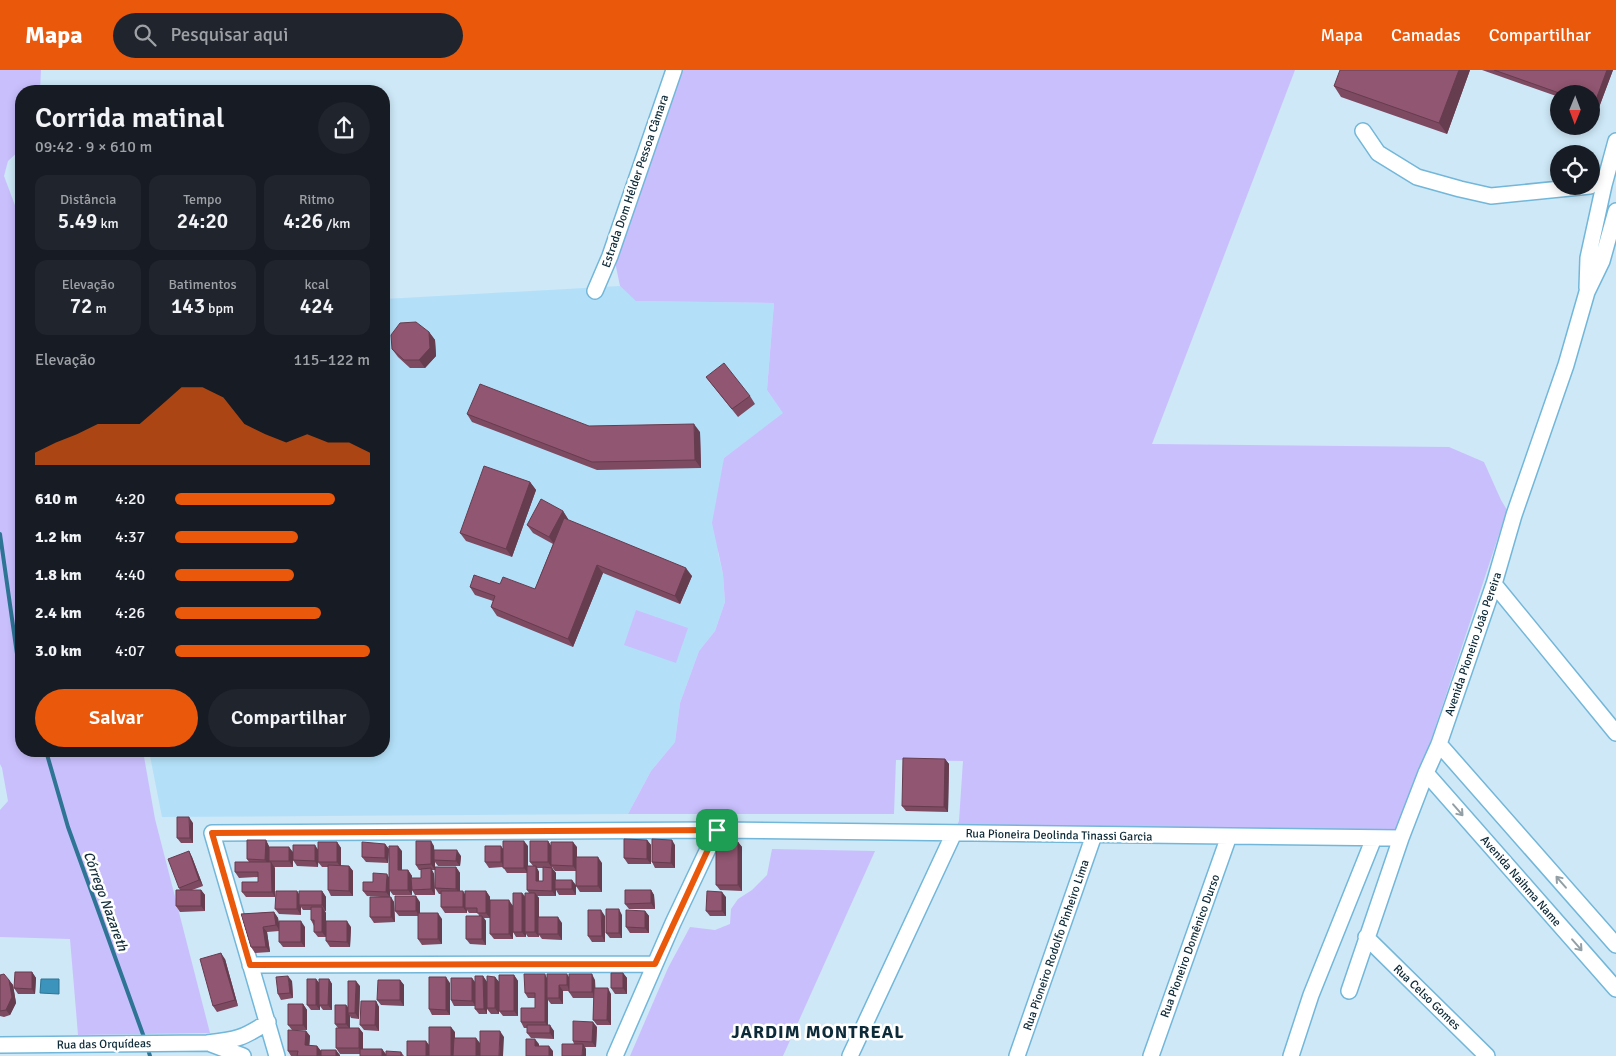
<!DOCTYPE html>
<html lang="pt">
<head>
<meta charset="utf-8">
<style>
  body { margin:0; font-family:Signika,sans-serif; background:#20242c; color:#f1f3f6; height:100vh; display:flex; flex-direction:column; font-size:19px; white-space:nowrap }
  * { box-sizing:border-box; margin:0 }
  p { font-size:16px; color:#9ea1a6 }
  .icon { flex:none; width:28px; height:28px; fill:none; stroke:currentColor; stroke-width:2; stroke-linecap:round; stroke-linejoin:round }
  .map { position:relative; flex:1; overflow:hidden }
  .sheet { position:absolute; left:15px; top:15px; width:375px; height:672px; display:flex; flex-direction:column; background:#171b24; border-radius:20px; box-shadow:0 2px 8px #0003 }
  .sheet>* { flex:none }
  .needle { width:32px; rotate:181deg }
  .controls { position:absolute; left:1550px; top:15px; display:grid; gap:10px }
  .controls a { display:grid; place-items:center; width:50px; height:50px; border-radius:50%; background:#171b24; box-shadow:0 2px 8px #0003; font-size:25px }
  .pin { position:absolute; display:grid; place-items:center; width:42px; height:42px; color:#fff; margin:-21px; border-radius:10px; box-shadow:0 2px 8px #0006 }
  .round { display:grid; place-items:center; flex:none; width:52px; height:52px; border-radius:26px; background:#20242c }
  .head { display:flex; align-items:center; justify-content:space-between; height:85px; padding:0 20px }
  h1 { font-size:28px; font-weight:600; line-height:38px }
  .figures { display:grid; grid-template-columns:repeat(3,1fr); gap:8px; height:85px; padding:5px 20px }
  .figures div { display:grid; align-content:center; border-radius:12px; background:#20242c; text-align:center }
  .figures b { font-size:21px; font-weight:600 }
  .figures small { font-size:14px; font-weight:400 }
  .figures p { font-size:14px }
  .chart { height:140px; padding:10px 20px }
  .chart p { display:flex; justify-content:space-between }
  .chart svg { width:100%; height:90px; margin-top:5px; fill:#ea580c; opacity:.7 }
  .button { display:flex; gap:10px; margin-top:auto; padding:10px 20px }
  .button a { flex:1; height:58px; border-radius:30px; background:#ea580c; color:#fff; font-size:20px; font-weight:600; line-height:58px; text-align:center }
  .button a+a { background:#20242c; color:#f1f3f6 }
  ul { padding:0 20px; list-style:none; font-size:16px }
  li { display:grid; grid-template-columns:80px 60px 1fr; align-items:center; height:38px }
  li i { height:12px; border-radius:6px; background:#ea580c }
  header { display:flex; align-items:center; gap:30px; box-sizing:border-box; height:70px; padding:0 25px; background:#ea580c; color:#fff }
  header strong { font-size:24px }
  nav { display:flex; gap:28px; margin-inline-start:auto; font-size:18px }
  .search { width:350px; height:45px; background:#20242c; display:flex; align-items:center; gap:12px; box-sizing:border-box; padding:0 18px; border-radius:28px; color:#9ea1a6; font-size:19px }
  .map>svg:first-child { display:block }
</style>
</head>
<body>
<header>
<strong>Mapa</strong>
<div class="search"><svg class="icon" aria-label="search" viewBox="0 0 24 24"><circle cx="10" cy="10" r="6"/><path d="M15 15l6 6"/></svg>Pesquisar aqui</div>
<nav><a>Mapa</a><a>Camadas</a><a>Compartilhar</a></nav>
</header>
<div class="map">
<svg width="1616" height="986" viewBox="0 0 1616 986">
  <rect width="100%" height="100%" fill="#cee8f7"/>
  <path fill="#b3e0f8" d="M620,216L637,231L774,233L767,320L784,343L724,388L718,483L723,504L725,532L715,561L699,581L680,633L675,672L651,701L628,744L162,747L149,681H384V229Z"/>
  <path fill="#c9bffd" d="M0,0H41L40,21H21V79L8,91L4,106L16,138L21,144V681H143L155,749L210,963L78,965L70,869L0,867V740L8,731L2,698L0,694Z
    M679,0H1295L1152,374L1449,377L1484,392L1501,430L1507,440L1398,770L954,763L959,751L963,691L896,690L894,744H628L651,701L675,672L680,633L699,581L715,561L725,532L723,504L712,453L724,388L783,343L767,320L774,233L636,231L620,216L614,187Z
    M636,540L688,558L676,593L624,575Z
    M772,779L875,781L783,986H630L668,898L690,857L715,860L730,854L731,839L738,829L752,820L767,805Z"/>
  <path fill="#3c93bb" stroke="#2e7494" d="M41,909H59V924L40,923Z"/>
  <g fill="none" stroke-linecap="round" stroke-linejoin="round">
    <path stroke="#2e7494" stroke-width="4" d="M0,464L17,584L21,598
      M46,681L68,757L145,970
      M147,976L150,986"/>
    <g stroke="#72b7d9" stroke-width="18">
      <path id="minor" d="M1363,61L1378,83L1417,107L1460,119L1491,126L1590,116
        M1587,218L1588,188L1604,115L1616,71
        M595,221L610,186L674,0
        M1494,514L1616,663
        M1439,674L1616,875
        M1426,703L1616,919
        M1366,867L1487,986
        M250,895L655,894
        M1349,921L1401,768L1426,703L1439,674L1494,514L1514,445L1566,295L1587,222L1602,191L1616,141
        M211,974L243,986
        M0,975L207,973C237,970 243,968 268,952
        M277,986L212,763L717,760L1401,768
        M615,986L673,853L717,760
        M850,986L954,763
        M1017,986L1094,765
        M1151,986L1229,766
        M1291,986L1311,925L1374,768"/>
    </g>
    <use href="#minor" stroke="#fff" stroke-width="15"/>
  </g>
  <path fill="#7d4a61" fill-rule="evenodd" d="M1470,0L1447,64L1341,27L1334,16Z
    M1482,0H1613L1598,40L1591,38V24H1559V27Z
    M429,262L435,270L436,286L425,298H410L398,287L392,279Z
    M706,307L750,326L755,334L738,347Z
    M467,344L589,356L700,362L701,398L597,400L472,352Z
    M530,412L536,420L512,487L466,471L460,463Z
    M563,441L568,449V450L692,506L680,534L603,503L573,577L497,546L491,537L493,531L475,525L470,517L500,514L535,519L553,474L533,463L527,455Z
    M945,689L949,694L948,742L906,741L902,736Z
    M193,753V773H181L177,768Z
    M266,770L269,777L293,782V797H274L275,798V827H246L242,822L258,812V807L239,808L235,802L249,792L247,789Z
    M647,770L651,775V794H628L624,788Z
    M548,771L551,776L577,777V787L602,793V822H580L576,816V801H555L552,797V798L556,803V810H572L576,825H559L556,820V826H537L539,828V847L562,853V870L542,869L539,865V867H528L526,864V867H516L513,862V869H494L490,864L522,823L525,826L529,823L527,820V803H507L503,797L489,798L485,792L503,778L528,776V796H533L530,792ZM537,798H543V811H539V802Z
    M337,772L341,778V796H349L353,801V826H331L328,820V797H322L318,792V797L297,796L293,790Z
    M738,772L742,777V821L720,820L716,815Z
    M385,774L389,779L388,793L366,792L362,787Z
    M675,775V798H655L652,792Z
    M434,776V780L461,786L460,796H438L435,792V800H432L434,804L435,825H415L412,820V825H393L390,821V827L394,832L395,852L374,853L370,847L381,827L367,826L363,821L373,812L389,808L402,781V800H408L412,806V808H421V800H419L416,795Z
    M189,781L192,787L203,816L192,820H201L205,825V841L180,842L176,836L180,820L179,818Z
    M456,797L460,803V821L465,825L486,821L490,827V848H484L486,851V875L470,874L466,869L479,846L478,843H469L467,840V843H445L441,837V824H439L435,818Z
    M651,820L654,825L655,839H629L625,834Z
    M297,821L299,825L322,821L326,827V841H325L326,843V851L351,857L350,877H330L326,871V867H318L314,862V856L311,850V840H303L301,837V845L279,844L275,839Z
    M726,827V846H710L706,841Z
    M420,832V843L442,849V874L422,875L418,869V846H399L395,841Z
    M645,841L649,846V863H630L626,857Z
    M274,842L278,848L279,853L305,857V877H283L279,872V861L267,862L270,882L255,883L251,877L241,844Z
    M622,845V868H610L606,863Z
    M605,846V872H592L588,866Z
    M225,889L238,936L217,942L213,936Z
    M32,902L36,908L35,924H18L14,918Z
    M623,903L627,908V924H615L611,918Z
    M0,905L9,910L13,915L16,933L10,945L4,947L0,946Z
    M514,905L518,911V946H503L499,941V944H491L487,939V944H479L475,939V936H454L451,930L483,906L487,912L495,907L499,912Z
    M547,908H569L595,910V918L611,924V955H597L593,950L594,928H573L569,922V921H563V934H551L548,930V955L554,961V969L531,968L527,963V958H524L521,952L535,938V928H528L525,923Z
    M316,909L319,913L329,909L332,914V940H323L320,936V940H311L307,935Z
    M400,910L404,915V936L381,935L377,930Z
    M292,911L293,928L281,930L278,924Z
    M450,913V945H432L429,939Z
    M360,916L359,949L351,948L350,946V958H359L363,963V979H382L386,984L401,982L404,986H360V984H340L336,978L338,958L335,954L346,935L348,937Z
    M376,931L379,937V961L364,960L360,955Z
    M303,934L307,940V960H292L288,955Z
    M597,957L596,977H585L586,979L574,974L573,971Z
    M306,961L310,966L309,976H317L321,981V986H291L288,981Z"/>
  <path fill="#663c4f" d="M1459,0H1470L1447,64L1439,53Z
    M1607,0H1613L1598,40L1594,35Z
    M429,262L435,270L436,286L425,298L419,290Z
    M694,354L700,362L701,398L695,390Z
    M530,412L536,420L512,487L506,479Z
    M563,441L568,449L555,475L549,467Z
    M597,495L603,503L573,577L568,569Z
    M686,498L692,506L680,534L675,526Z
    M945,689L949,694L948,742L944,737Z
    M189,747L193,753V773L190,768Z
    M266,770L269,776V795L265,790Z
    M647,770L651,775V794L647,789Z
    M672,770L675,775V798L671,793Z
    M431,771L434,776L435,790H434L435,792V800L431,794Z
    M524,771L528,776V803L524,798Z
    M548,771L552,777L551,795L552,798L548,792Z
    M337,772L341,778V798L337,792Z
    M573,772L577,777V801L573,796Z
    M738,772L742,777V821L738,815Z
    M385,774L389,779L388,793L385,788Z
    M315,775L319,781L318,797L315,791Z
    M398,776L402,781V806L398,800Z
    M501,776L505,782V797L501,792Z
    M289,777L293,782V797L289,791Z
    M457,780L461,786L460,796L456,791Z
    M189,781L192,787L203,816L199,810Z
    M598,787L602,793V822L598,816Z
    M271,792L275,798V827L272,822Z
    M349,796L353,801V826L349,821Z
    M536,796L539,802V816L536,811Z
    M456,797L460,803V824L456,819Z
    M431,798L434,804L435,825L431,819Z
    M552,798L556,803V826L552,821Z
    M408,800L412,806V825L408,820Z
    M387,804L390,809L389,820L390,821V827L386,822Z
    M572,810L576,815V825L572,819Z
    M201,820L205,825V841L201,836Z
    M651,820L654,825L655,839L651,833Z
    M297,821L301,827L299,835L301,837V845L297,839Z
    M322,821L326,827V841L322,835Z
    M463,821L467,827L465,838L467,840V843L463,837Z
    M486,821L490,827V848L486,843Z
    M722,822L726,827V846L722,841Z
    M522,823L526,829L525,862L526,864V867L522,862Z
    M535,823L539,828V864H538L539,867L535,862Z
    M416,826L420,832V846L416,841Z
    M391,827L394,832L395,852L391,847Z
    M509,830L513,836V869L509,864Z
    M322,837L326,843V867L322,862Z
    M619,839L622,845V868L619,863Z
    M601,840L605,846V872L602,866Z
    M645,841L649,846V863L645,858Z
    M274,842L278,848L280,861L276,855Z
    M438,843L442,849V874L438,869Z
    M482,846L486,851V875L482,869Z
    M558,847L562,853V870L558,864Z
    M301,851L305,857V877L301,872Z
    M347,851L351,857L350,877L347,872Z
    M263,857L267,862L270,882L266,877Z
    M221,883L225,889L238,936L235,930Z
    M32,902L36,908L35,924L32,919Z
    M623,903L627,908V924L623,918Z
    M545,904L548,910L547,928L548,930V958L545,952Z
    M567,904L571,910L570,921L567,915Z
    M592,904L595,910L596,928L592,922Z
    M514,905L518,911V946L514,941Z
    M288,906L292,911L293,928L290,923Z
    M483,906L487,912V944L484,939Z
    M446,907L450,913V945L446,940Z
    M495,907L499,912V944L495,938Z
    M472,908L476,913V936L472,931Z
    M316,909L320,914V940L316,935Z
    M329,909L332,914V940L328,935Z
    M9,910L13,915L16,933L10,945L6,940Z
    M400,910L404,915V936L400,930Z
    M356,911L360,916L359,949L355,943Z
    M559,915L563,921V934L559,928Z
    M608,918L611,924V955L607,950Z
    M376,931L379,937V961L375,955Z
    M303,934L307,940V960L303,955Z
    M346,935L350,941L348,943L350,946V959L346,954Z
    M593,952L597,957L596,977L592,972Z
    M550,955L554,961V969L550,963Z
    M451,957L455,962V986H451Z
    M359,958L363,963V984L359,978Z
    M306,961L310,966L309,981L305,975Z
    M500,961L504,967L503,986H499Z
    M476,968L480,973V986H476Z
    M535,969L539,974V981L535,976Z
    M426,971L430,976V986H426Z
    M583,974L586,979V986H582Z
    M317,976L321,981V986H317Z
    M549,976L553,981V986H549Z
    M382,979L386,985V986H382Z
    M336,980L340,985V986H336Z"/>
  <path fill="#915671" stroke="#663c4f" d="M1340,0H1459L1439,53L1334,16Z
    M1494,0H1607L1594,35L1591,34V24H1562Z
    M416,252L429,262L430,278L419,290H404L392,279L391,265L400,253Z
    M724,293L750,326L732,339L706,307Z
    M480,314L589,356L694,354L695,390L592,392L467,344Z
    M484,396L530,412L506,479L460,463Z
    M541,429L563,441L549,467L527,455Z
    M564,448L686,498L675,526L597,495L568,569L491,537L495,526L470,517L474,505L500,514L503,507L535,519Z
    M903,688L945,689L944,737L902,736Z
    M177,747H189L190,768H177Z
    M624,769L647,770V789L624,788Z
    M652,769L672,770L671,793L652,792Z
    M247,770H266L265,790L247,789Z
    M416,771H431V794L416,795Z
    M503,771H524V798H503Z
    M530,771H548V792H530Z
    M716,771L738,772V815H716Z
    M318,772H337V792H318Z
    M362,772L385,774V788L362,787Z
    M551,772H573V796L551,795Z
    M293,775H315V791L293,790Z
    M389,776H398V800H408V820H389Z
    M485,776H501V792H485Z
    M269,777H289V791H269Z
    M434,780H457L456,791L434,790Z
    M189,781L199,810L179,818L168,789Z
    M576,787H598V816H576Z
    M235,792H271L272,822H242V812H258V802H235Z
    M328,795L349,796V821L328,820Z
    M527,796H536V811H543V797L552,798V821L527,820Z
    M435,797H456V819L435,818Z
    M431,798V819L412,820L411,808H421V799Z
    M373,803L387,804L386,822L363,821V812H373Z
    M555,810H572V819H555Z
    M176,820H201V836H176Z
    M625,820H651V833L625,834Z
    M276,821H297V839H275Z
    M299,821H322V835H299Z
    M441,821H463V837H441Z
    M465,821H486V843H477V838H465Z
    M707,821L722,822V841H706Z
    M513,823H522V862H513Z
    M525,823H535V862H525Z
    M395,826H416V841H395Z
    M370,827H391V847H370Z
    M490,830H509V864H490Z
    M311,837H322V862H314V850H311Z
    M606,839H619V863H606Z
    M588,840H601L602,866H588Z
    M626,840L645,841V858L626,857Z
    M274,842L276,855L263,857L266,877H251L241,844Z
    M418,843H438V869H418Z
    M466,846H482V869H466Z
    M538,847H558V864H538Z
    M279,851H301V872H279Z
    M326,851H347V872L326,871Z
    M221,883L235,930L213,936L200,889Z
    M15,902H32V919L14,918Z
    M611,903H623V918H611Z
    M4,904L9,910L12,927L6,940L0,941V905Z
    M524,904H545V952H521V938H535V923H525Z
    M547,904H567V915H559V928H547Z
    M569,904H592V922H569Z
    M499,905H514V941H499Z
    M288,906L290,923L278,924L276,907Z
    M475,906H483L484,939H475Z
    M487,906L495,907V938H487Z
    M429,907H446V940L429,939Z
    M451,908H472V931L451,930Z
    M307,909H316V935H307Z
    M319,909H329L328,935H319Z
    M378,910H400V930H377Z
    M348,911H356L355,943H348Z
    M594,918H608L607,950H593Z
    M361,931H376L375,955H360Z
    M288,934H303V955H288Z
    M335,935H346V954H335Z
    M573,951L593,952L592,972L573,971Z
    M527,955H550V963H527Z
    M429,957H451V986H429Z
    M336,958H359V978H336Z
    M288,960L306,961L305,975L317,976V986H297L298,981H288Z
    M480,961H500L499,986H480Z
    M454,968H476V986H453Z
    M526,969H535V976H549V986H526Z
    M407,971H426V986H407Z
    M562,974H583L582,986H562Z
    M360,979H382V986H360Z
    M321,980H336V986H321Z
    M386,981L401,982V986H386Z"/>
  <defs><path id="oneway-shaft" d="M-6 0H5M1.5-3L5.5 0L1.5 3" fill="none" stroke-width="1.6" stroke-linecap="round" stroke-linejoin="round" transform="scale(1.25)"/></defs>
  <g stroke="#929fa5">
    <use href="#oneway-shaft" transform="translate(1458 740) rotate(49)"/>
    <use href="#oneway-shaft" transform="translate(1561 812) rotate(-131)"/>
    <use href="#oneway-shaft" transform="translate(1577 875) rotate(49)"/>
  </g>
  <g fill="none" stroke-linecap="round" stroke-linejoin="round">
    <g stroke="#fff" stroke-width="10">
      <path id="route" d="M717,760L655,894L250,895L212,763Z"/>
    </g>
    <use href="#route" stroke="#ea580c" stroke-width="6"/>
  </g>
  <g text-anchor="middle" stroke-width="5" stroke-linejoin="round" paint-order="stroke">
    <g font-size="12" fill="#0d2a38" stroke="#fff">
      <text transform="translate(635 111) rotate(-71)" y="4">Estrada Dom Hélder Pessoa Câmara</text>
      <text transform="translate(1473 574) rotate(-71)" y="4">Avenida Pioneiro João Pereira</text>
      <text transform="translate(1059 765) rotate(1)" y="4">Rua Pioneira Deolinda Tinassi Garcia</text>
      <text transform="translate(1521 811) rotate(49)" y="4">Avenida Naihma Name</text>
      <text transform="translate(1056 875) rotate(-71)" y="4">Rua Pioneiro Rodolfo Pinheiro Lima</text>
      <text transform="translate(1190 876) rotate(-70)" y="4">Rua Pioneiro Domênico Durso</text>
      <text transform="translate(1427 927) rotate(44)" y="4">Rua Celso Gomes</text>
      <text transform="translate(104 974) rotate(-1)" y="4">Rua das Orquídeas</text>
    </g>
    <g font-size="14" font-style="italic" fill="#142e3b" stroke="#fff">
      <text transform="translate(106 831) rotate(70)" y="5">Córrego Nazareth</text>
    </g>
    <g font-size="18" font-weight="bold" letter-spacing="1" fill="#0d2a38" stroke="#fff">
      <text x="818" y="968">JARDIM MONTREAL</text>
    </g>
  </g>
</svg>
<div class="controls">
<a><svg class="needle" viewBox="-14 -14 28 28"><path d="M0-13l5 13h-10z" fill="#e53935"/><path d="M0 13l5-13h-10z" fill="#9ea1a6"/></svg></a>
<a><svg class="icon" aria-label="locate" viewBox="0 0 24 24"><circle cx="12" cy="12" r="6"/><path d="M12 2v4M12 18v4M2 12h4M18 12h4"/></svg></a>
</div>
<div class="pin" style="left:717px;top:760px;background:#1e9e55"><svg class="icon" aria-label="arrive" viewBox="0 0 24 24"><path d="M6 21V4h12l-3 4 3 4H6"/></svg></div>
<section class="sheet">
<div class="head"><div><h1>Corrida matinal</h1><p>09:42 · 9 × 610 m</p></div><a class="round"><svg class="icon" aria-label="share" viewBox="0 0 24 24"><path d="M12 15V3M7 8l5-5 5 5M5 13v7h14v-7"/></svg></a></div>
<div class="figures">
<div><p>Distância</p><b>5.49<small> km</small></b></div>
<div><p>Tempo</p><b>24:20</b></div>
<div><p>Ritmo</p><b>4:26<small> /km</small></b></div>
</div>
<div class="figures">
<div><p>Elevação</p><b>72<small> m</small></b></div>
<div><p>Batimentos</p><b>143<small> bpm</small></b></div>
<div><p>kcal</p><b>424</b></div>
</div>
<div class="chart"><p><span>Elevação</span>115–122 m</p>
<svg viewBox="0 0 160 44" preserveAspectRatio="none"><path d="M0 44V38L10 33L20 29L30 24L40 24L50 24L60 15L70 6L80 6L90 11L100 24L110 29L120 33L130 29L140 33L150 33L160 38V44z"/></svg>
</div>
<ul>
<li><b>610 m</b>4:20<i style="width:82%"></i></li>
<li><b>1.2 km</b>4:37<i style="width:63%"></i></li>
<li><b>1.8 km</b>4:40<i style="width:61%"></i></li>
<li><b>2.4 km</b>4:26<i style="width:75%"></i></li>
<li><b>3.0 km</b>4:07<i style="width:100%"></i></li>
</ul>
<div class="button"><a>Salvar</a><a>Compartilhar</a></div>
</section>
</div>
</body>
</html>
